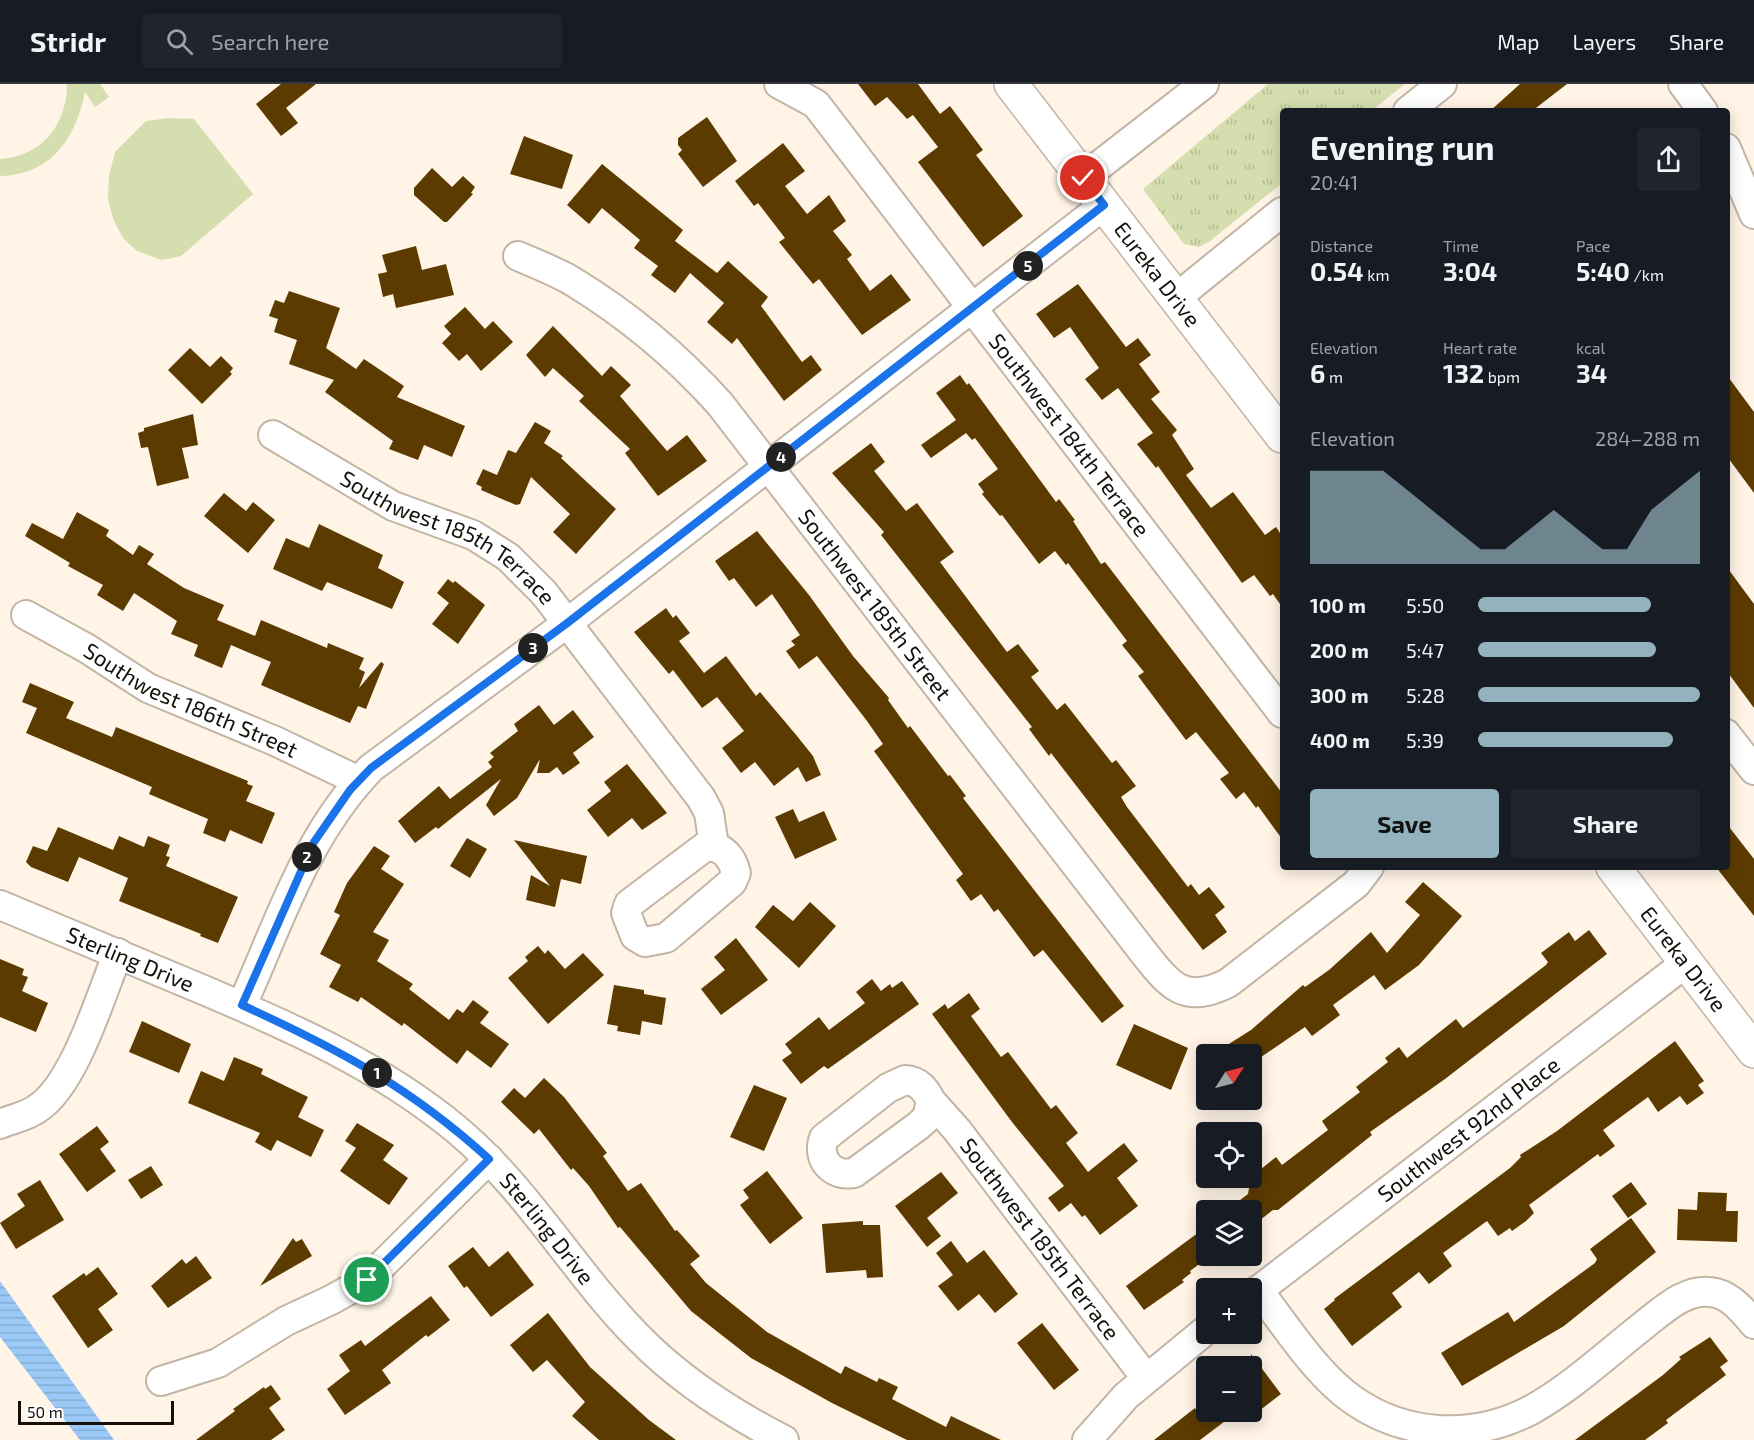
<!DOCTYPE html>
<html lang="en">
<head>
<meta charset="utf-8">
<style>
  body { margin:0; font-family:"Exo 2",sans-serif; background:#20242c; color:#f1f3f6; height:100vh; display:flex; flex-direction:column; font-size:22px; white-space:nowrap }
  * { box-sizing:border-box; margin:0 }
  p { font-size:20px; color:#9ea1a6 }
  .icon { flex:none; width:33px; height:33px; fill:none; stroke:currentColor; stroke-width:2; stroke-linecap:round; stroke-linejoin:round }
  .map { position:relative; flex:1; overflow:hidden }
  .drawer { position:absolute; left:1280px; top:24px; width:450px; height:762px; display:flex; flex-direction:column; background:#171b24; border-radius:6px; box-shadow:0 3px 15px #0003 }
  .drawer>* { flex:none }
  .needle { width:39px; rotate:54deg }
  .controls { position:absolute; left:1196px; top:960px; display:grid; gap:12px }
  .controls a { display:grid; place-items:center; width:66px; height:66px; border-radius:6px; background:#171b24; box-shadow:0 3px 15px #0003; font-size:30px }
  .scale { position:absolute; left:18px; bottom:15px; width:156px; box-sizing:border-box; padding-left:6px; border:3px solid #15100a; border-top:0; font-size:16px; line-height:21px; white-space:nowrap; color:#15100a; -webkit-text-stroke:4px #fff; paint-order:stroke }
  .pin { position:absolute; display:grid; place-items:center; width:51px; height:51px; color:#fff; margin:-26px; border:3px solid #fff; border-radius:50%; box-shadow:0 2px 6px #0007 }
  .km { position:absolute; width:30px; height:30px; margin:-15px; border-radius:50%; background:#222; color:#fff; font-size:16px; line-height:30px; text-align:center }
  .round { display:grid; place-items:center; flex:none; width:63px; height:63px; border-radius:6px; background:#20242c }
  .head { display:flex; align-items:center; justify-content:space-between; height:102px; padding:0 30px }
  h1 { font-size:33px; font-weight:700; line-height:45px }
  .figures { display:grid; grid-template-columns:repeat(3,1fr); gap:9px; height:102px; padding:6px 30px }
  .figures div { display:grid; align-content:center }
  .figures b { font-size:26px; font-weight:700 }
  .figures small { font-size:16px; font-weight:400 }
  .figures p { font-size:16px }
  .chart { height:168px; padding:12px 30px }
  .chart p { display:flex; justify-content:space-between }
  .chart svg { width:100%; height:108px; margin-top:6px; fill:#94b2bd; opacity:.7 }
  .cta { display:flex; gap:12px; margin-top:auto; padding:12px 30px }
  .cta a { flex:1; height:69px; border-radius:6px; background:#94b2bd; color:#111; font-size:24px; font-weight:700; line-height:69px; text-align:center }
  .cta a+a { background:#20242c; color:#f1f3f6 }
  ul { padding:0 30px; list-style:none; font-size:20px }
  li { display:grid; grid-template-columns:96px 72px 1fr; align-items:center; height:45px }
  li i { height:15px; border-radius:8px; background:#94b2bd }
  header { display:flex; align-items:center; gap:36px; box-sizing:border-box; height:84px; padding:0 30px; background:#171b24; border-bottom:2px solid #363941 }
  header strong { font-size:28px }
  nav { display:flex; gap:33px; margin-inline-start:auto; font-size:21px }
  .search { width:420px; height:54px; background:#20242c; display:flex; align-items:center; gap:15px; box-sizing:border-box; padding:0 21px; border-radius:6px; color:#9ea1a6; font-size:22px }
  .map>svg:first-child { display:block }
</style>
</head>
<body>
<header>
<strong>Stridr</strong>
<div class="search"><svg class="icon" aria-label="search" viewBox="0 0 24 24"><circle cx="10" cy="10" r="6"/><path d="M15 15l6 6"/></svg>Search here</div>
<nav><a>Map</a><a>Layers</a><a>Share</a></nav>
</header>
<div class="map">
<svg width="1754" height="1356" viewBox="0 0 1754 1356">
  <defs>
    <pattern id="grass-tufts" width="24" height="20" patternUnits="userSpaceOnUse" patternTransform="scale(1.5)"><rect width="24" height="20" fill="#d4deae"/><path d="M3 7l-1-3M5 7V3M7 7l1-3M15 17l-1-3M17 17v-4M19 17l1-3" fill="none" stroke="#b5bd94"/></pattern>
    <pattern id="water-rules" width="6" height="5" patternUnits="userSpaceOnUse" patternTransform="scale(1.5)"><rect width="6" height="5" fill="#9bc9f7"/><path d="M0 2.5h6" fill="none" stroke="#85acd2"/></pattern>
  </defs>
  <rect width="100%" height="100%" fill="#fff4e6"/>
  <path fill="url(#grass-tufts)" d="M1268,0H1405L1371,27H1282V99L1210,157L1199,163L1184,160L1143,105Z"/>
  <path fill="#d4deae" d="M67,0H100L109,13L95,23L85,8C76,53 52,91 0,92V75C42,73 67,40 67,0Z
    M169,34L194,35L253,110L181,172L162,176L137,167L123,154L113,135L108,115L109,92L115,68L146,37Z"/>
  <path fill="url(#water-rules)" d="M0,1197L114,1356H80L0,1253Z"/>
  <path fill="#5c3b00" d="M281,0H316L286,24L298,39L281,52L256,20Z
    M858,0H918L940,30L950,22L983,66L976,71L1023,132L983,163L918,78L938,63L913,31L907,35L887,13L875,22Z
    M1520,0H1567L1532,27H1490Z
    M707,33L737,77L703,103L678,70L682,66L678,61V54Z
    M524,52L573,71L562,105L510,90Z
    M783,59L805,87L785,102L807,130L829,111L846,137L833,147L852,171L847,175L870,207L891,190L911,216L862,251L819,195L813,200L779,158L785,154L758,119L754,122L735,97Z
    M602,80L683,146L675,157L717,189L728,177L768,213L761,222L802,278L811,271L822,286L784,317L737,254L732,260L707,238L724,219L690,189L675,209L651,191L658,182L634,164L640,156L602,124L589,140L567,121Z
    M432,84L452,103L463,92L475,103L471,109L473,110L447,138H444L414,111V104Z
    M416,162L422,186L446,180L454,211L396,224L393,210L383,213L378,190L387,188L382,171Z
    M1078,200L1126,263L1138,254L1151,271L1139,280L1160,308L1151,315L1177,346L1172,351L1194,385L1186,391L1211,424L1233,408L1265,451L1276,443L1282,452V523L1273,510L1270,512L1254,491L1242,499L1158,382L1156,384L1137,360L1153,349L1118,304L1102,316L1085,295L1099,284L1070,243L1054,254L1036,230Z
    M289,207L340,224L326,264L356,285L364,275L404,302L397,313L465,342L452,373L424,361L418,376L389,365L393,357L325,308L334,296L289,280L297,256L274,248L278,235L269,232L275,216L284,219Z
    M465,223L485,245L493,237L513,258L481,287L467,270L459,277L442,259L451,250L444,242Z
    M553,242L602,292L611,282L631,301L620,312L667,367L687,351L707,377L658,412L625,369L630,365L579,317L584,312L553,284L545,293L526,271Z
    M190,264L210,283L221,272L233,284L230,288L232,290L202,320L168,286Z
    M1726,290L1754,328V409L1726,371Z
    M960,291L967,301L969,299L1056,418L1059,415L1075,436L1073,437L1101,480L1105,478L1282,709V755L1258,722L1256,724L1244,708L1236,715L1220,695L1229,689L1196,648L1186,656L1138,592L1144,588L1122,561L1127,557L1068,479L1066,481L1055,467L1039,480L1002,431L1000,432L982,410L984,408L978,400L998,385L975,354L972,356L966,349L931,374L921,361L956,336L936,309Z
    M193,330L198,361L182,364L189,394L157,402L148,363L141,364L138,349L144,347V344Z
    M535,338L551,347L544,359L563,372L561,374L616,425L576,470L553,448L570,430L531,393L520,420L516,421L481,406L482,403L476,400L483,385L497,391L508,366L516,369Z
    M871,359L885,378L874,387L906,427L917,419L954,468L940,478L1007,568L1018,560L1039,587L1031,593L1057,626L1065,619L1112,679L1116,676L1136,702L1121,713L1127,723L1188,803L1191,800L1199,811L1209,803L1225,823L1215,831L1227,848L1203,866L1051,669L1049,672L1029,645L1032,643L881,451L884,448L832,389Z
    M224,409L246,427L253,418L275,436L248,469L204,432Z
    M77,428L109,446L106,452L133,471L139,461L154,470L147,480L184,504L224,521L217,536L255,552L261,536L327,564L328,559L364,574L359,585L365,588L359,604L381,578L384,580L366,625L358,622L350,639L261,601L271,578L231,561L222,584L194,572L198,561L171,550L177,537L134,509L123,527L97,511L103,501L68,482L70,479L25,452L32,439L63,455Z
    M319,440L383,471L378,484L404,498L392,525L327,498L322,507L273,485L286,454L309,464Z
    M757,447L809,511L853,572L889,614L888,616L908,644L910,642L948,692L950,691L966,712L963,714L1124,922L1102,939L1043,866L1034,873L998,825L994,828L981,810L971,817L956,796L963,790L874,667L883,660L867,637L817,572L799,585L786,567L795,561L791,557L800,551L772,510L756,523L734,494L729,497L715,477Z
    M1726,482L1754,520V624L1726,586Z
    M448,495L453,499L455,497L485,521L458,560L432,540L449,519L437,509Z
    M666,524L673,534L676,531L690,549L679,557L704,589L726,572L756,612L760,608L797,652L813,672L821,691L806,698L798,683L774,702L755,678L741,689L722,664L744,647L717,613L702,624L673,586L669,590L634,548Z
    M30,599L74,618L66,634L112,653L116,643L248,697L247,700L253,702L246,717L275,729L262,760L230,746L225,758L203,749L208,735L149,710L152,703L26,649L37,624L22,618Z
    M539,621L554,641L573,626L594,653L573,669L580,679L563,691L557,683L549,689H537L540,675L517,714L494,732L486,721L501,695L438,745L436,743L415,759L398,737L439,702L450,715L492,683L488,678L494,673L490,669L518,647L514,640Z
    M627,680L667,729L642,746L632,734L608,753L587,726L611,707L604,698Z
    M793,725L799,738L824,727L837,756L795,775L775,733Z
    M1726,739L1754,775V832L1716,783H1726Z
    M58,743L113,766L119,752L144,763L148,752L170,761L166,772L170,773L166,782L238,813L218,859L200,852L201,850L119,817L128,794L79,773L68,798L31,783L26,778L33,762L47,767Z
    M467,754L487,765L470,794L450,782Z
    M514,756L587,772L581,800L561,795L555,823L526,816L531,791L550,802Z
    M374,762L390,772L381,785L404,800L373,848L389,856L377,877L413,900L409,905L449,936L457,925L463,929L473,916L489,928L480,939L509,960L491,984L467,966L457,980L404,939L402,942L361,913L358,918L329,903L341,881L320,870L340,831L334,828L347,799Z
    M1423,798L1462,832L1419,881L1385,906L1374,891L1333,921L1340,931L1312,952L1305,943L1251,980V970H1213L1251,946L1303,901L1305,903L1329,886L1371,848L1387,869L1420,831L1405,818Z
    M810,818L836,842L799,884L755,843L773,821L793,837Z
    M1589,846L1607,870L1445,995L1370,1048L1372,1051L1278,1126H1273L1251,1143V1126H1227L1248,1110L1251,1093L1276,1073L1282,1081L1328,1046L1322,1037L1360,1008L1356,1003L1388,978L1385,974L1399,963L1407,974L1456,935L1463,944L1546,881L1548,878L1541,869L1569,848L1575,857Z
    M736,854L768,896L721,931L701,905L725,886L714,873Z
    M538,862L545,870L548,866L565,885L583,869L604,891L548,940L508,894L528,877L525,873Z
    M0,875L24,885L22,891L28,893L22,907L48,919L36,948L0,933Z
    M872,895L881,907L890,900L892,904L902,897L919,920L828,985L824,982L801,1000L782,976L792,969L785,960L819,933L829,946L865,919L856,908Z
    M614,901L644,906V910L666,914L662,941L642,937L640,951L617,947L618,942L607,940Z
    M969,909L980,925L971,932L1001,973L1008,968L1051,1025L1056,1021L1078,1049L1066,1059L1088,1088L1124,1059L1138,1077L1117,1094L1138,1122L1100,1151L1085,1131L1082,1133L1071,1119L1059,1128L1048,1114L1064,1102L1012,1038L932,930L945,920L948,925Z
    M142,937L191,960L179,989L129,968Z
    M1134,940L1188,964L1171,1006L1116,981Z
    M1675,957L1704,997L1698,1001L1704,1009L1687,1021L1680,1012L1658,1028L1648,1013L1603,1046L1615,1062L1600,1073L1598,1070L1529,1121L1534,1129L1526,1137L1512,1147L1510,1144L1498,1152L1487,1137L1443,1169L1452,1182L1429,1200L1419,1188L1392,1209L1402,1223L1352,1262L1324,1225L1335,1216L1334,1215L1510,1084L1521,1073L1520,1071L1557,1047Z
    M234,973L263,985L261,990L308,1013L298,1033L324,1046L311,1073L277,1056L271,1067L255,1058L260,1049L188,1019L201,987L224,997Z
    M544,994L564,1013L607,1069L603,1072L628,1107L641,1099L675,1147L677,1146L700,1172L690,1180L706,1199L767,1248L841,1290L845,1282L877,1298L879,1294L898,1303L892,1315L946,1343L951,1332L1001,1356H907L832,1319L751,1274L691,1227L620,1143L618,1144L589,1102L573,1084L571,1086L539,1045L534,1050L501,1018L514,1004L525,1014Z
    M754,1001L787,1014L764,1067L730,1053Z
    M357,1039L394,1061L383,1076L408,1094L389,1121L340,1087L356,1064L345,1057Z
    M97,1042L109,1058L100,1065L116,1087L87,1108L59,1070Z
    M151,1082L163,1101L141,1115L128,1096Z
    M767,1087L803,1134L770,1160L740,1121L749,1114L743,1106Z
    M941,1088L958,1109L927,1134L941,1152L927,1163L895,1122Z
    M40,1096L64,1136L16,1165L0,1139L25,1122L17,1110Z
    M1631,1098L1647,1120L1628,1134L1612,1112Z
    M1698,1108L1727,1109L1726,1127H1738L1737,1158L1677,1156L1678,1125L1697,1126Z
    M1631,1134L1656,1168L1564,1242L1462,1302L1441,1269L1508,1228L1514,1238L1595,1179L1597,1175L1590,1165Z
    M863,1137V1141H880L883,1193L867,1194L866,1186L826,1189L822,1140Z
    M1206,1143V1175L1190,1187L1191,1189L1182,1196L1184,1198L1144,1226L1126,1202Z
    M293,1154L296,1158L302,1155L312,1172L260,1202Z
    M951,1157L967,1179L984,1166L1018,1210L995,1229L979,1210L958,1227L938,1202L953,1191L936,1169Z
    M473,1163L489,1183L508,1167L534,1201L491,1233L467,1202L464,1204L448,1182Z
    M196,1172L212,1194L168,1224L151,1202L182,1175L186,1180Z
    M98,1183L118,1210L98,1225L113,1246L88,1264L52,1212L84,1189L86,1192Z
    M431,1212L450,1236L428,1253L426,1251L382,1286L391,1299L345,1331L327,1305L350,1287L339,1271L361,1256L365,1262Z
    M548,1229L590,1283L649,1336L676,1356H599L572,1332L585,1318L547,1276L533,1288L510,1261Z
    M1042,1239L1079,1286L1054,1306L1017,1259Z
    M1710,1253L1728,1277L1720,1283L1726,1291L1666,1336L1668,1339L1645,1356H1575L1663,1291L1681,1275L1679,1273Z
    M1251,1270L1281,1310L1251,1333Z
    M271,1301L281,1315L269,1324L285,1346L271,1356H196L235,1327L233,1325L264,1303L265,1305Z
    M1195,1324L1197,1328H1237L1200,1356H1154Z"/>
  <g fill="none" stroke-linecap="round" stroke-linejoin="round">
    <g stroke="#c3b5a5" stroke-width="32">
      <g id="minor">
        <path id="s1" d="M779,0L816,20L1282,629"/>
        <path d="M1683,0L1703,27"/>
        <path d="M1408,27L1442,0"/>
        <path d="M1726,64L1754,130"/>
        <path d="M1083,94L1204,0"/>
        <path id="s2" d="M518,172C536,180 555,187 572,197C626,230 678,273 720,320L1144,869C1170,902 1185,921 1228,899L1356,800L1369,783"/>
        <path d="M1176,214L1282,128"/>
        <path id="s3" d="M273,351L393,422L473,451L508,473L544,509L701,714L709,729L714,762"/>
        <path id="s4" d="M26,531L86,564L148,604L275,657L359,697"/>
        <path d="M1726,650L1754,686"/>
        <path d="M706,762C723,762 732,773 736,789L732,798L666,854L645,858L635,852L626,829L629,820Z"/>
        <path id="s5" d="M0,821C69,850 138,878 206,907C295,945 381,983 456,1045C528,1105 573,1187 638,1253C680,1296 731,1329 784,1356"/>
        <path d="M242,921C280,837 305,753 371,684L566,540L1104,121"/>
        <path d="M905,996C919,997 925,1005 931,1017L927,1034L918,1042L854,1089C832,1093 816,1075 824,1054L888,1004Z"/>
        <path id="s6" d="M931,1017L957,1046L1146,1294"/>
        <path d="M0,1040C12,1035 28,1032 38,1024C75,1000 101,910 118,869"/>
        <path d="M1258,1206C1287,1243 1315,1289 1353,1316C1406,1353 1474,1356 1531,1326C1571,1304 1607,1270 1644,1241C1664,1225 1688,1202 1716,1209C1732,1213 1744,1228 1754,1240"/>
        <path id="s7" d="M1251,1212L1687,878"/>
        <path d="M161,1297L218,1279L286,1237L331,1216L367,1196L489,1075"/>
        <path d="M1087,1356L1126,1312L1206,1246"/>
      </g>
    </g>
    <g stroke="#c3b5a5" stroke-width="36">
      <g id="major">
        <path id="s8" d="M1011,0L1282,352"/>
        <path id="s9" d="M1613,783L1754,967"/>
      </g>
    </g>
    <use href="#minor" stroke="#fff" stroke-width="28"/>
    <use href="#major" stroke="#fff" stroke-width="33"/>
  </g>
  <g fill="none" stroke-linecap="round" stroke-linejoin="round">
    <g stroke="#fff" stroke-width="12">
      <path id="route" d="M367,1196L489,1075C410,1003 338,965 242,921L314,758L350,706L371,684L566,540L1104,121L1083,94"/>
    </g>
    <use href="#route" stroke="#1a73e8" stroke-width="8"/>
  </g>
  <g text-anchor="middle" stroke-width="6" stroke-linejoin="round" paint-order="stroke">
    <g font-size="22" fill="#15100a" stroke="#fff">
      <text dy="8" stroke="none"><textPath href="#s8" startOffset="240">Eureka Drive</textPath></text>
      <text dy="8" stroke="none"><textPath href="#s1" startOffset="459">Southwest 184th Terrace</textPath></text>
      <text dy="8" stroke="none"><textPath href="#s3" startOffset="204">Southwest 185th Terrace</textPath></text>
      <text dy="8" stroke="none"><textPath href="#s2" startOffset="506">Southwest 185th Street</textPath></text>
      <text dy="8" stroke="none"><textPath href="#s4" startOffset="186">Southwest 186th Street</textPath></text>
      <text dy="8" stroke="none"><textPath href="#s5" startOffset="141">Sterling Drive</textPath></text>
      <text dy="8" stroke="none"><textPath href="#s9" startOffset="116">Eureka Drive</textPath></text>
      <text dy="8" stroke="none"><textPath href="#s7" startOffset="274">Southwest 92nd Place</textPath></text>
      <text dy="8" stroke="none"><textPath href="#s5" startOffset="645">Sterling Drive</textPath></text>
      <text dy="8" stroke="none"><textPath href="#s6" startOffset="176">Southwest 185th Terrace</textPath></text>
    </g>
  </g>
</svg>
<div class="controls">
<a><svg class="needle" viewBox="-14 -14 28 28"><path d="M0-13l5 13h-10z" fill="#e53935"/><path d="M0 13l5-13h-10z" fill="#9ea1a6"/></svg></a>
<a><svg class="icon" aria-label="locate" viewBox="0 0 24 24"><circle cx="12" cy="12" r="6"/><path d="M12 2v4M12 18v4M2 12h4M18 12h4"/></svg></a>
<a><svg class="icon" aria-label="layers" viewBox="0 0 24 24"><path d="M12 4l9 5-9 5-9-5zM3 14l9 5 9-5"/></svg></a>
<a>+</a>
<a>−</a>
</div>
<div class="scale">50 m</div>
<div class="pin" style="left:367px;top:1196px;background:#1e9e55"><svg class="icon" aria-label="arrive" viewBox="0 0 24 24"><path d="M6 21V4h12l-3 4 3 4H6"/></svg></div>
<div class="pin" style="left:1083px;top:94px;background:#d93025"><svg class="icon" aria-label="check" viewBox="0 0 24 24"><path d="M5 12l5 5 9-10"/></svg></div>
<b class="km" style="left:377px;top:989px">1</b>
<b class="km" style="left:307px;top:773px">2</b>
<b class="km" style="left:533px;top:564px">3</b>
<b class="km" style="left:781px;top:373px">4</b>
<b class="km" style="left:1028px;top:182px">5</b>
<section class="drawer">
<div class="head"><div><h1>Evening run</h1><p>20:41</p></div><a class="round"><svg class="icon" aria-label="share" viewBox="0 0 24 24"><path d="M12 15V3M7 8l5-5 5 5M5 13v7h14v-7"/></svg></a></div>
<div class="figures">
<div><p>Distance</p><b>0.54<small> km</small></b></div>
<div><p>Time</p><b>3:04</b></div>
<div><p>Pace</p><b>5:40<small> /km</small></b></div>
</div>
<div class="figures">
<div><p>Elevation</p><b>6<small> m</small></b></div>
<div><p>Heart rate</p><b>132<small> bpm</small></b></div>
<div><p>kcal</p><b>34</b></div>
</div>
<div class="chart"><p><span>Elevation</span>284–288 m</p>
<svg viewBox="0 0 160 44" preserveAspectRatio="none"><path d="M0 44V6L10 6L20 6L30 6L40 14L50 22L60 30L70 38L80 38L90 30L100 22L110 30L120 38L130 38L140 22L150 14L160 6V44z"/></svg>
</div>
<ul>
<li><b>100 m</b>5:50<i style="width:78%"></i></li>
<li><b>200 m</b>5:47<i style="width:80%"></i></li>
<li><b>300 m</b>5:28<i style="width:100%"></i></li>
<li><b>400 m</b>5:39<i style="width:88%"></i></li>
</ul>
<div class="cta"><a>Save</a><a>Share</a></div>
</section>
</div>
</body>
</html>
